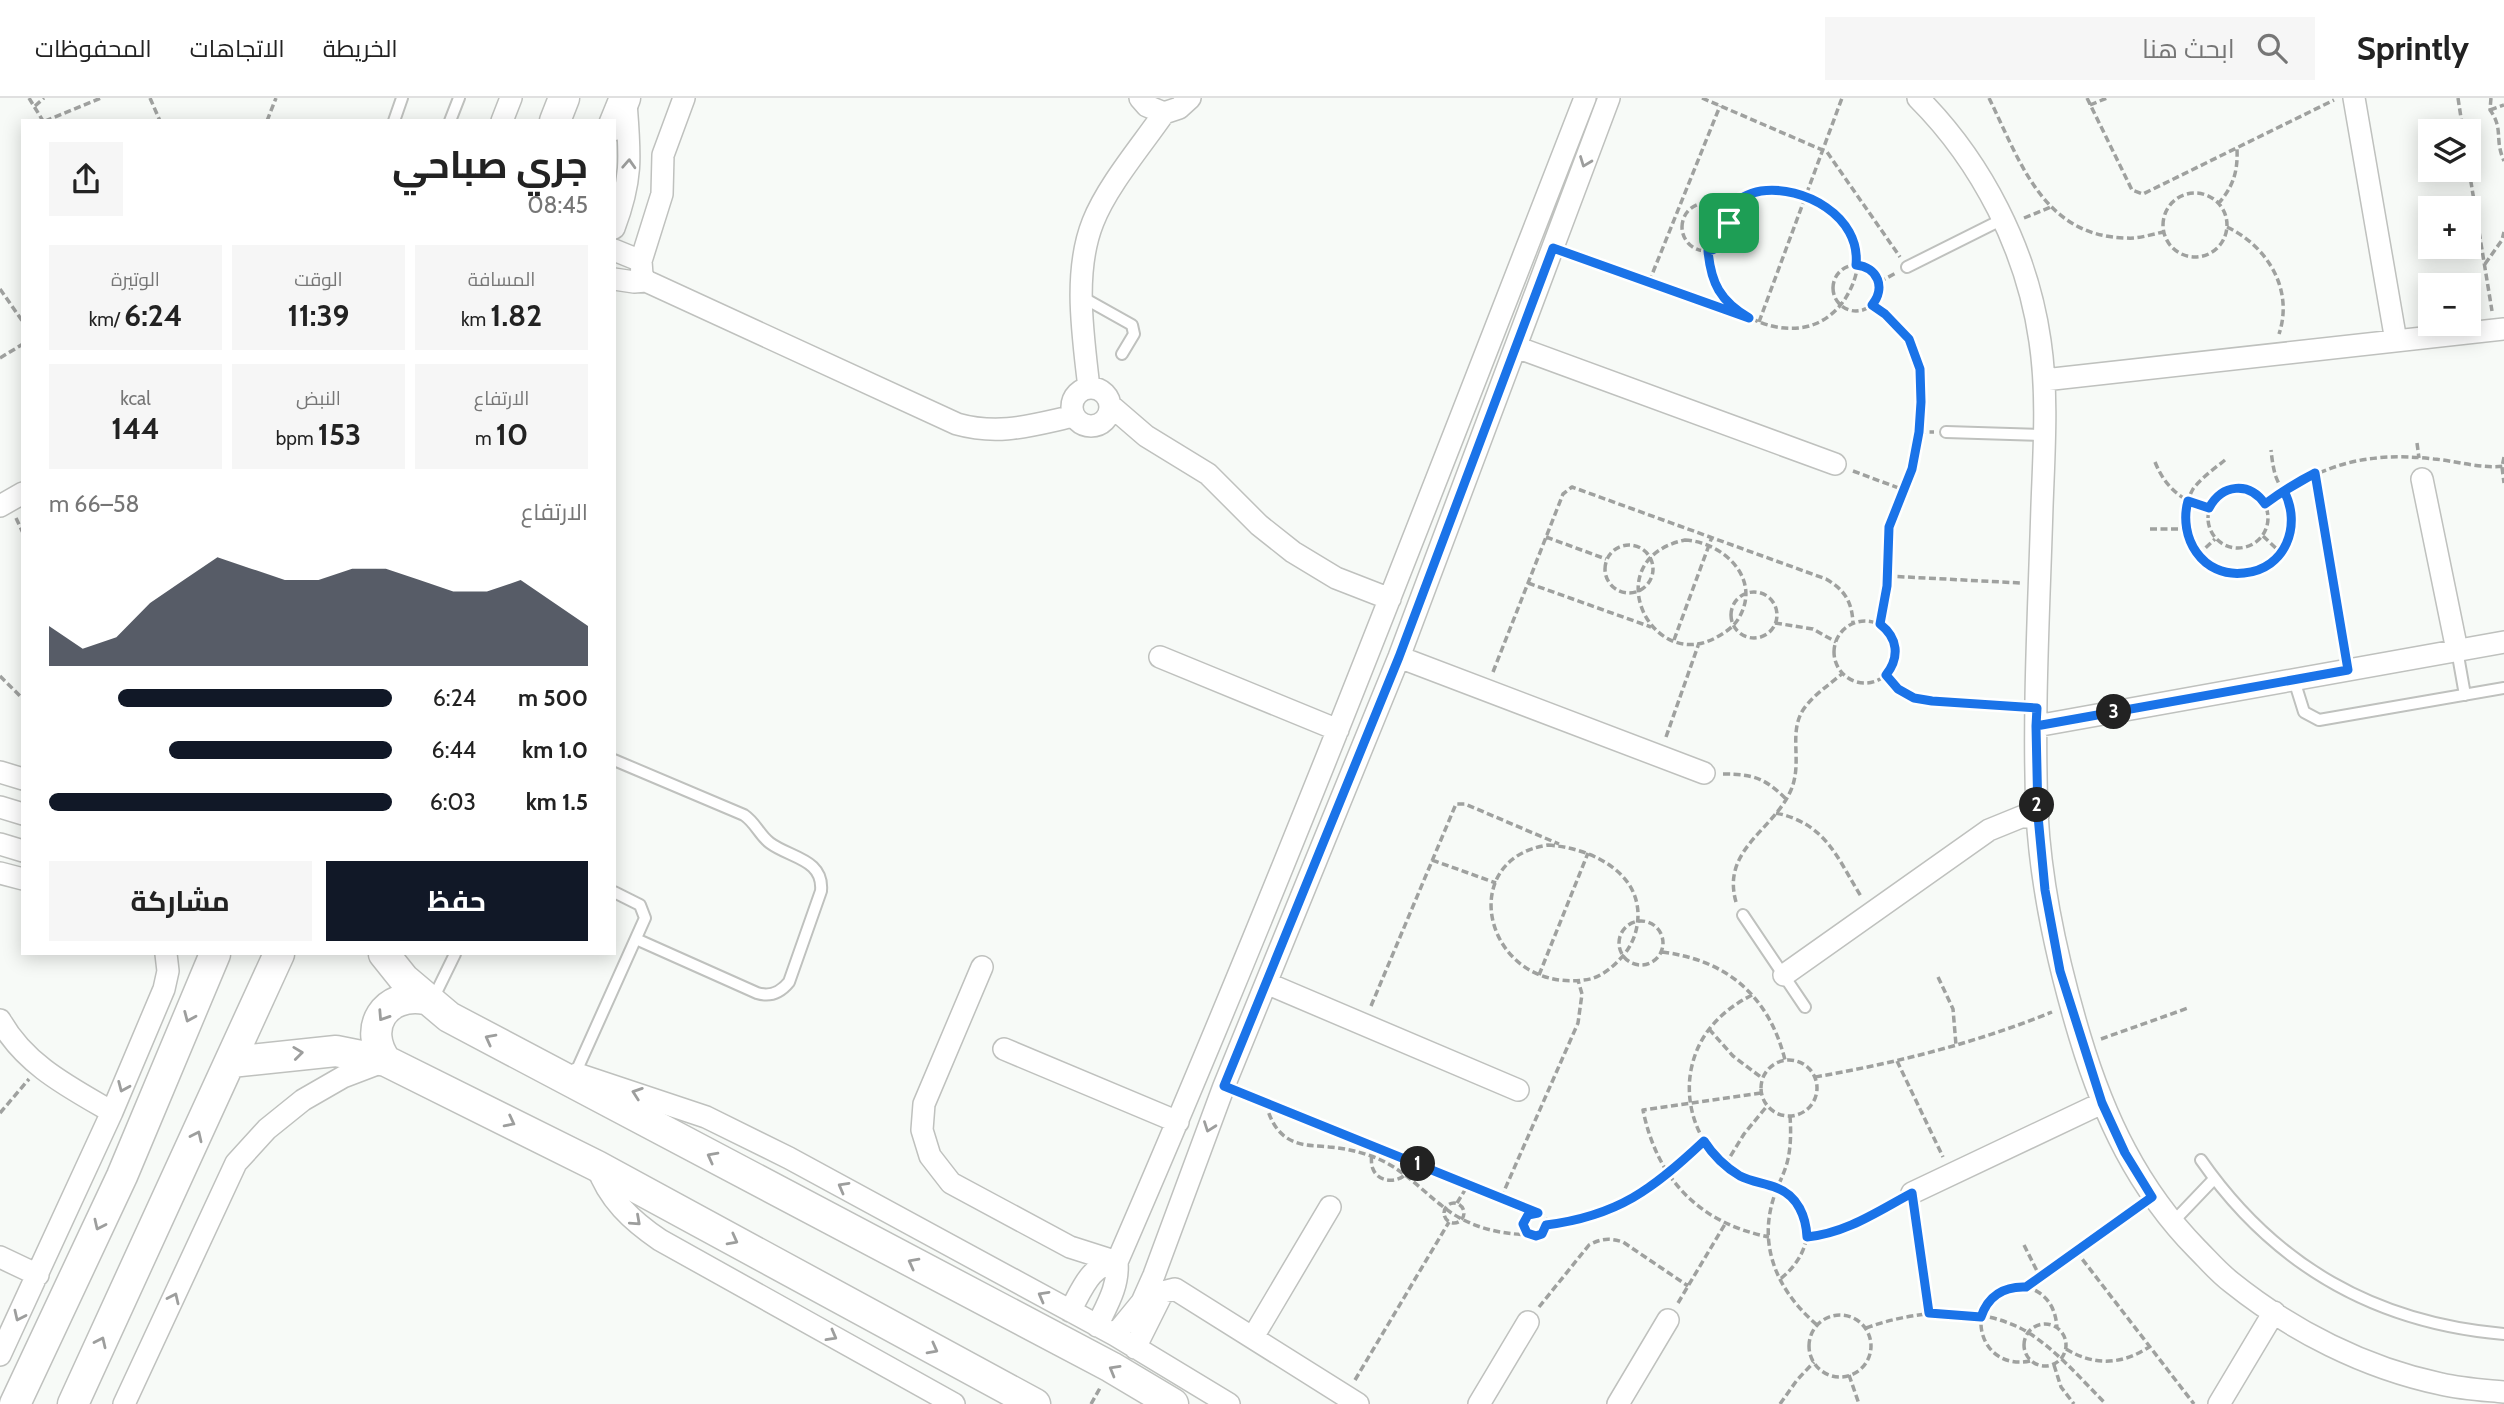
<!DOCTYPE html>
<html lang="ar">
<head>
<meta charset="utf-8">
<style>
  body { margin:0; font-family:Cabin,Cairo,sans-serif; background:#f6f6f6; color:#222; direction:rtl; height:100vh; display:flex; flex-direction:column; font-size:26px; white-space:nowrap }
  * { box-sizing:border-box; margin:0 }
  p { font-size:23px; color:#767676 }
  .icon { flex:none; width:38px; height:38px; fill:none; stroke:currentColor; stroke-width:2; stroke-linecap:round; stroke-linejoin:round }
  .map { position:relative; flex:1; overflow:hidden; direction:ltr }
  .side { position:absolute; left:21px; top:21px; width:595px; height:836px; display:flex; flex-direction:column; background:#fff; border-radius:0px; box-shadow:0 4px 18px #0003; direction:rtl }
  .side>* { flex:none }
  .fabs { position:absolute; left:2418px; top:21px; display:grid; gap:14px }
  .fabs a { display:grid; place-items:center; width:63px; height:63px; border-radius:0px; background:#fff; box-shadow:0 4px 18px #0003; font-size:35px }
  .pin { position:absolute; display:grid; place-items:center; width:60px; height:60px; color:#fff; margin:-30px; border-radius:14px; box-shadow:0 4px 10px #0006 }
  .km { position:absolute; width:35px; height:35px; margin:-18px; border-radius:50%; background:#222; color:#fff; font-size:19px; line-height:35px; text-align:center }
  .round { display:grid; place-items:center; flex:none; width:74px; height:74px; border-radius:0px; background:#f6f6f6 }
  .summary { display:flex; align-items:center; justify-content:space-between; height:119px; padding:0 28px }
  h1 { font-size:38px; font-weight:700; line-height:52px }
  .figures { display:grid; grid-template-columns:repeat(3,1fr); gap:10px; height:119px; padding:7px 28px }
  .figures div { display:grid; align-content:center; border-radius:0px; background:#f6f6f6; text-align:center }
  .figures b { font-size:30px; font-weight:700 }
  .figures small { font-size:19px; font-weight:400 }
  .figures p { font-size:19px }
  .chart { height:196px; padding:14px 28px }
  .chart p { display:flex; justify-content:space-between }
  .chart svg { width:100%; height:126px; margin-top:7px; fill:#111827; opacity:.7 }
  .primary-button { display:flex; gap:14px; margin-top:auto; padding:14px 28px }
  .primary-button a { flex:1; height:80px; border-radius:0px; background:#111827; color:#fff; font-size:28px; font-weight:700; line-height:80px; text-align:center }
  .primary-button a+a { background:#f6f6f6; color:#222 }
  ul { padding:0 28px; list-style:none; font-size:23px }
  li { display:grid; grid-template-columns:112px 84px 1fr; align-items:center; height:52px }
  li i { height:18px; border-radius:9px; background:#111827 }
  header { display:flex; align-items:center; gap:42px; box-sizing:border-box; height:98px; padding:0 35px; background:#fff; border-bottom:2px solid #e0e0e0 }
  header strong { font-size:33px }
  nav { display:flex; gap:38px; margin-inline-start:auto; font-size:24px }
  .search { width:490px; height:63px; background:#f6f6f6; display:flex; align-items:center; gap:18px; box-sizing:border-box; padding:0 24px; border-radius:0px; color:#767676; font-size:26px }
  .map>svg:first-child { display:block }
</style>
</head>
<body>
<header>
<strong>Sprintly</strong>
<div class="search"><svg class="icon" aria-label="search" viewBox="0 0 24 24"><circle cx="10" cy="10" r="6"/><path d="M15 15l6 6"/></svg>ابحث هنا</div>
<nav><a>الخريطة</a><a>الاتجاهات</a><a>المحفوظات</a></nav>
</header>
<div class="map">
<svg width="2504" height="1306" viewBox="0 0 2504 1306">
  <rect width="100%" height="100%" fill="#f7faf7"/>
  <g fill="none" stroke-linecap="round" stroke-linejoin="round">
    <g stroke="#bfc1be" stroke-width="14">
      <path id="service" d="M394,23L402,0
        M450,23L459,0
        M1907,169L2003,121
        M1082,199L1132,227L1134,236L1122,256
        M1946,334L2044,337
        M2457,552L2465,597
        M2294,582L2304,614L2319,622L2504,590
        M614,662L744,717C756,725 759,737 770,745C790,760 824,761 821,793L789,884C780,895 770,899 757,895L636,841
        M1743,817L1805,909
        M433,901L455,856
        M575,976L645,820L640,807L614,794
        M2201,1062C2275,1168 2375,1225 2504,1236
        M2172,1125L2214,1081"/>
    </g>
    <g stroke="#bfc1be" stroke-width="24">
      <path id="minor" d="M684,0L663,57L662,96L641,163L642,177L646,183L957,326C1000,338 1032,327 1074,318
        M1140,0L1147,8L1164,15L1179,10L1190,0
        M1918,0C1982,64 2027,152 2040,243C2048,297 2044,353 2042,408C2039,510 2033,613 2037,715C2041,792 2058,866 2080,939C2104,1019 2138,1091 2197,1151C2208,1162 2218,1174 2231,1184C2292,1233 2365,1270 2441,1286C2462,1291 2483,1292 2504,1294
        M2354,0L2396,243
        M502,23L511,0
        M614,130C633,80 630,56 626,5
        M614,152L641,163
        M614,181L634,184L646,183
        M1516,249L1835,366
        M2044,282L2504,231
        M1089,290C1083,237 1073,174 1093,124C1107,88 1142,47 1164,15
        M1072 309a19 19 0 1 1 38 0a19 19 0 1 1-38 0Z
        M1110,307L1146,338L1208,376L1259,427L1293,454L1336,480L1390,501
        M2422,381L2457,552
        M0,408L23,395
        M1160,559L1338,632
        M1399,559L1704,675
        M2036,628L2504,544
        M0,674L23,681
        M0,709L23,716
        M0,746L23,753
        M0,775L23,781
        M982,869L924,1006L922,1032L930,1058L951,1085L1070,1149L1117,1164
        M1784,877L1989,732L2021,719L2038,718
        M1266,885L1518,992
        M0,922C25,967 69,989 112,1014
        M1004,951L1178,1024
        M577,976L706,1019L789,1060L1115,1237L1229,1306
        M597,1068C608,1101 632,1123 660,1142L954,1306
        M1912,1095L2102,1005
        M0,1159L38,1177
        M1070,1213C1082,1192 1090,1166 1117,1164
        M1097,1228C1107,1207 1119,1188 1117,1164C1284,780 1433,390 1585,0
        M1115,1237L1142,1204L1154,1177L1224,988L1399,559L1609,0
        M1253,1239L1330,1109
        M1135,1250L1163,1194L1175,1191L1358,1306
        M0,1257L112,1014L164,891L168,873L166,856
        M124,1306L236,1065L267,1031L303,1002L343,979L385,963
        M1479,1306L1528,1224
        M1618,1306L1668,1222
        M2219,1306L2274,1214"/>
    </g>
    <g stroke="#bfc1be" stroke-width="33">
      <path id="secondary" d="M555,23L564,0
        M614,27L625,0
        M384,856L404,881L449,919L1111,1269L1173,1306
        M386,963C362,930 385,894 425,901
        M231,964L336,953L386,963L597,1068L1035,1306
        M15,1306L122,1078L215,856
        M73,1306L279,856"/>
    </g>
    <path stroke="#9fa19f" stroke-width="3.5" stroke-dasharray="7 3.5" stroke-linecap="butt" d="M29,0L43,23
      M150,0L160,23
      M1702,0L1827,54L1900,159
      M1989,0C2020,63 2043,139 2127,140C2139,141 2152,136 2164,134
      M2087,0L2132,92L2143,96L2334,2
      M2458,0L2463,33
      M2491,0L2490,12C2504,31 2494,41 2504,63
      M2090,7L2107,0
      M35,8L44,0
      M2490,12L2504,7
      M45,23L101,0
      M267,23L276,0
      M2469,72L2492,213
      M1759,93C1814,90 1882,132 1849,194C1842,208 1830,220 1815,226C1801,232 1782,231 1768,227C1697,206 1683,117 1759,93Z
      M2163 127a32 32 0 1 1 64 0a32 32 0 1 1-64 0Z
      M1682 129a24 24 0 1 1 48 0a24 24 0 1 1-48 0Z
      M2218,106C2233,89 2238,74 2237,51
      M2024,120L2051,109
      M2227,129C2267,148 2294,191 2279,236
      M1571,157L1739,216
      M2485,166L2502,142L2504,134
      M1833 190a23 23 0 1 1 46 0a23 23 0 1 1-46 0Z
      M1649,184L1720,8
      M1879,184L1896,175
      M0,191L23,224
      M1872,207C1931,245 1929,309 1912,371C1906,391 1893,410 1888,430C1885,446 1888,463 1887,479C1887,495 1883,511 1880,526
      M1759,224L1842,0
      M0,260L23,246
      M1919,334H1934
      M2417,345L2419,360
      M2504,359L2502,369L2504,385
      M2225,362C2214,371 2201,380 2193,391C2187,402 2183,415 2185,427C2194,493 2290,489 2292,423C2293,405 2282,395 2276,379C2273,370 2272,361 2271,352
      M2155,364C2165,389 2182,404 2209,410
      M1853,373L1904,392
      M2315,375L2345,552
      M2208 420a30 30 0 1 1 60 0a30 30 0 1 1-60 0Z
      M2265,406C2321,367 2365,353 2434,361C2457,363 2481,371 2504,368
      M16,420L23,435
      M2150,431H2185
      M2263,438L2281,455
      M1546,439L1606,461
      M1685,442C1722,444 1761,479 1740,518C1735,528 1726,534 1717,539C1651,577 1595,461 1685,442Z
      M1605 471a24 24 0 1 1 48 0a24 24 0 1 1-48 0Z
      M2198,457L2215,441
      M1887,478L2021,485
      M1528,485L1651,529
      M1731 517a23 23 0 1 1 46 0a23 23 0 1 1-46 0Z
      M1834 554a31 31 0 1 1 62 0a31 31 0 1 1-62 0Z
      M1775,525L1813,531L1836,544
      M1674,542L1712,439
      M1493,574L1563,396L1572,389L1826,481C1845,492 1852,504 1853,525
      M1886,577C1894,586 1900,593 1911,598C1932,608 1992,607 2018,609
      M0,578L23,601
      M1666,639L1699,545
      M1723,676C1753,676 1765,680 1786,701
      M1776,715C1827,726 1837,760 1862,800
      M1548,747C1592,750 1646,776 1637,828C1635,840 1629,852 1620,861C1611,871 1598,881 1584,882C1485,894 1453,761 1548,747Z
      M1432,762L1496,785
      M1736,804C1721,751 1774,732 1791,692C1803,664 1788,636 1803,612C1813,597 1829,587 1843,575
      M1619 845a22 22 0 1 1 44 0a22 22 0 1 1-44 0Z
      M1662,854C1727,862 1769,898 1785,962
      M1539,877L1588,755
      M1938,879L1953,911L1956,947
      M1752,897C1721,913 1698,936 1691,972C1683,1014 1704,1061 1744,1079C1759,1086 1776,1087 1788,1097C1821,1122 1807,1161 1779,1182
      M1371,908L1456,706H1465L1559,746
      M1709,931L1733,958L1762,980
      M2101,941L2188,910
      M1761 990a28 28 0 1 1 56 0a28 28 0 1 1-56 0Z
      M1897,963L1943,1059
      M1815,979C1896,965 1976,945 2052,914
      M1241,995L1538,1115
      M1761,995L1643,1012C1657,1081 1699,1125 1769,1139
      M1266,1005C1269,1019 1275,1032 1287,1040C1301,1049 1314,1047 1329,1049C1343,1050 1357,1053 1371,1058C1400,1068 1418,1089 1441,1107C1467,1129 1498,1136 1531,1137
      M0,1015L29,981
      M1790,1018C1791,1032 1791,1047 1788,1061C1785,1075 1777,1088 1773,1102C1758,1152 1780,1195 1817,1227
      M1373,1048C1372,1055 1370,1064 1373,1071C1378,1084 1396,1086 1406,1076
      M1725,1067L1744,1036L1767,1008
      M1501,1100L1578,925L1582,896L1578,882
      M1444 1115a10 10 0 1 1 20 0a10 10 0 1 1-20 0Z
      M1457,1105L1468,1087
      M1915,1114L1929,1215
      M1523 1126a12 12 0 1 1 24 0a12 12 0 1 1-24 0Z
      M1547,1127C1618,1117 1653,1091 1704,1043
      M1807,1139C1841,1136 1866,1120 1895,1104
      M2024,1147L2040,1179
      M2076,1153L2194,1306
      M2026,1189L2138,1109
      M1678,1205L1725,1126
      M1539,1209L1589,1147C1602,1140 1610,1140 1623,1144L1688,1188
      M1809 1248a31 31 0 1 1 62 0a31 31 0 1 1-62 0Z
      M2024 1247a21 21 0 1 1 42 0a21 21 0 1 1-42 0Z
      M1866,1230C1915,1212 1982,1206 2029,1235C2057,1253 2081,1281 2105,1305
      M2066,1251C2094,1268 2122,1267 2149,1249
      M2030,1263C1977,1274 1961,1200 2012,1189C2020,1188 2030,1189 2038,1194C2051,1202 2056,1215 2057,1230
      M2054,1267L2061,1289L2074,1306
      M1849,1277L1859,1306
      M1355,1282L1449,1124
      M1091,1306L1100,1290
      M1780,1306L1797,1282L1814,1264"/>
    <use href="#service" stroke="#fff" stroke-width="10"/>
    <use href="#minor" stroke="#fff" stroke-width="21"/>
    <use href="#secondary" stroke="#fff" stroke-width="30"/>
  </g>
  <defs><path id="oneway-chevron" d="M-2-3.5L2.5 0L-2 3.5" fill="none" stroke-width="1.6" stroke-linecap="round" stroke-linejoin="round" transform="scale(1.75)"/></defs>
  <g stroke="#9d9e9d">
    <use href="#oneway-chevron" transform="translate(1585 64) rotate(111)"/>
    <use href="#oneway-chevron" transform="translate(629 66) rotate(-87)"/>
    <use href="#oneway-chevron" transform="translate(383 918) rotate(123)"/>
    <use href="#oneway-chevron" transform="translate(189 919) rotate(113)"/>
    <use href="#oneway-chevron" transform="translate(490 941) rotate(-152)"/>
    <use href="#oneway-chevron" transform="translate(298 955) rotate(-7)"/>
    <use href="#oneway-chevron" transform="translate(123 989) rotate(113)"/>
    <use href="#oneway-chevron" transform="translate(637 995) rotate(-161)"/>
    <use href="#oneway-chevron" transform="translate(510 1024) rotate(27)"/>
    <use href="#oneway-chevron" transform="translate(1209 1029) rotate(110)"/>
    <use href="#oneway-chevron" transform="translate(197 1038) rotate(-65)"/>
    <use href="#oneway-chevron" transform="translate(712 1059) rotate(-152)"/>
    <use href="#oneway-chevron" transform="translate(843 1089) rotate(-151)"/>
    <use href="#oneway-chevron" transform="translate(636 1123) rotate(42)"/>
    <use href="#oneway-chevron" transform="translate(99 1127) rotate(115)"/>
    <use href="#oneway-chevron" transform="translate(733 1142) rotate(28)"/>
    <use href="#oneway-chevron" transform="translate(913 1165) rotate(-152)"/>
    <use href="#oneway-chevron" transform="translate(1043 1198) rotate(-151)"/>
    <use href="#oneway-chevron" transform="translate(174 1200) rotate(-65)"/>
    <use href="#oneway-chevron" transform="translate(19 1218) rotate(115)"/>
    <use href="#oneway-chevron" transform="translate(832 1238) rotate(29)"/>
    <use href="#oneway-chevron" transform="translate(101 1244) rotate(-65)"/>
    <use href="#oneway-chevron" transform="translate(933 1251) rotate(28)"/>
    <use href="#oneway-chevron" transform="translate(1114 1272) rotate(-150)"/>
  </g>
  <g fill="none" stroke-linecap="round" stroke-linejoin="round">
    <g stroke="#fff" stroke-width="14">
      <path id="route" d="M1729,125C1730,139 1723,150 1708,153C1711,185 1720,203 1749,220L1553,150L1399,559L1224,988L1538,1115L1528,1117L1523,1126L1527,1135L1536,1138L1542,1136L1546,1127C1618,1118 1653,1091 1704,1043C1713,1057 1725,1069 1740,1078C1752,1084 1765,1085 1777,1090C1798,1098 1806,1119 1807,1139C1847,1135 1878,1113 1912,1095L1929,1215L1981,1219C1988,1198 2004,1188 2026,1189L2152,1099L2125,1055L2102,1005L2060,873L2045,792L2038,718L2036,628L2348,572L2315,375C2297,384 2281,394 2265,406C2249,383 2222,386 2209,410L2188,403C2178,439 2202,480 2244,475C2286,471 2302,427 2284,393L2315,375L2348,572L2036,628L2037,610L1932,603L1914,600L1898,591L1886,577C1900,559 1898,540 1880,526L1887,488L1889,429L1912,371L1919,334L1921,304L1920,271L1909,241L1885,216L1872,207C1886,190 1878,169 1856,167C1861,118 1803,87 1761,93C1746,95 1734,104 1724,114L1729,125"/>
    </g>
    <use href="#route" stroke="#1a73e8" stroke-width="9"/>
  </g>
</svg>
<div class="fabs">
<a><svg class="icon" aria-label="layers" viewBox="0 0 24 24"><path d="M12 4l9 5-9 5-9-5zM3 14l9 5 9-5"/></svg></a>
<a>+</a>
<a>−</a>
</div>
<div class="pin" style="left:1729px;top:125px;background:#1e9e55"><svg class="icon" aria-label="arrive" viewBox="0 0 24 24"><path d="M6 21V4h12l-3 4 3 4H6"/></svg></div>
<b class="km" style="left:1418px;top:1066px">1</b>
<b class="km" style="left:2037px;top:707px">2</b>
<b class="km" style="left:2114px;top:614px">3</b>
<section class="side">
<div class="summary"><div><h1>جري صباحي</h1><p>08:45</p></div><a class="round"><svg class="icon" aria-label="share" viewBox="0 0 24 24"><path d="M12 15V3M7 8l5-5 5 5M5 13v7h14v-7"/></svg></a></div>
<div class="figures">
<div><p>المسافة</p><b>1.82<small> km</small></b></div>
<div><p>الوقت</p><b>11:39</b></div>
<div><p>الوتيرة</p><b>6:24<small> /km</small></b></div>
</div>
<div class="figures">
<div><p>الارتفاع</p><b>10<small> m</small></b></div>
<div><p>النبض</p><b>153<small> bpm</small></b></div>
<div><p>kcal</p><b>144</b></div>
</div>
<div class="chart"><p><span>الارتفاع</span>58–66 m</p>
<svg viewBox="0 0 160 44" preserveAspectRatio="none"><path d="M0 44V30L10 38L20 34L30 22L40 14L50 6L60 10L70 14L80 14L90 10L100 10L110 14L120 18L130 18L140 14L150 22L160 30V44z"/></svg>
</div>
<ul>
<li><b>500 m</b>6:24<i style="width:80%"></i></li>
<li><b>1.0 km</b>6:44<i style="width:65%"></i></li>
<li><b>1.5 km</b>6:03<i style="width:100%"></i></li>
</ul>
<div class="primary-button"><a>حفظ</a><a>مشاركة</a></div>
</section>
</div>
</body>
</html>
